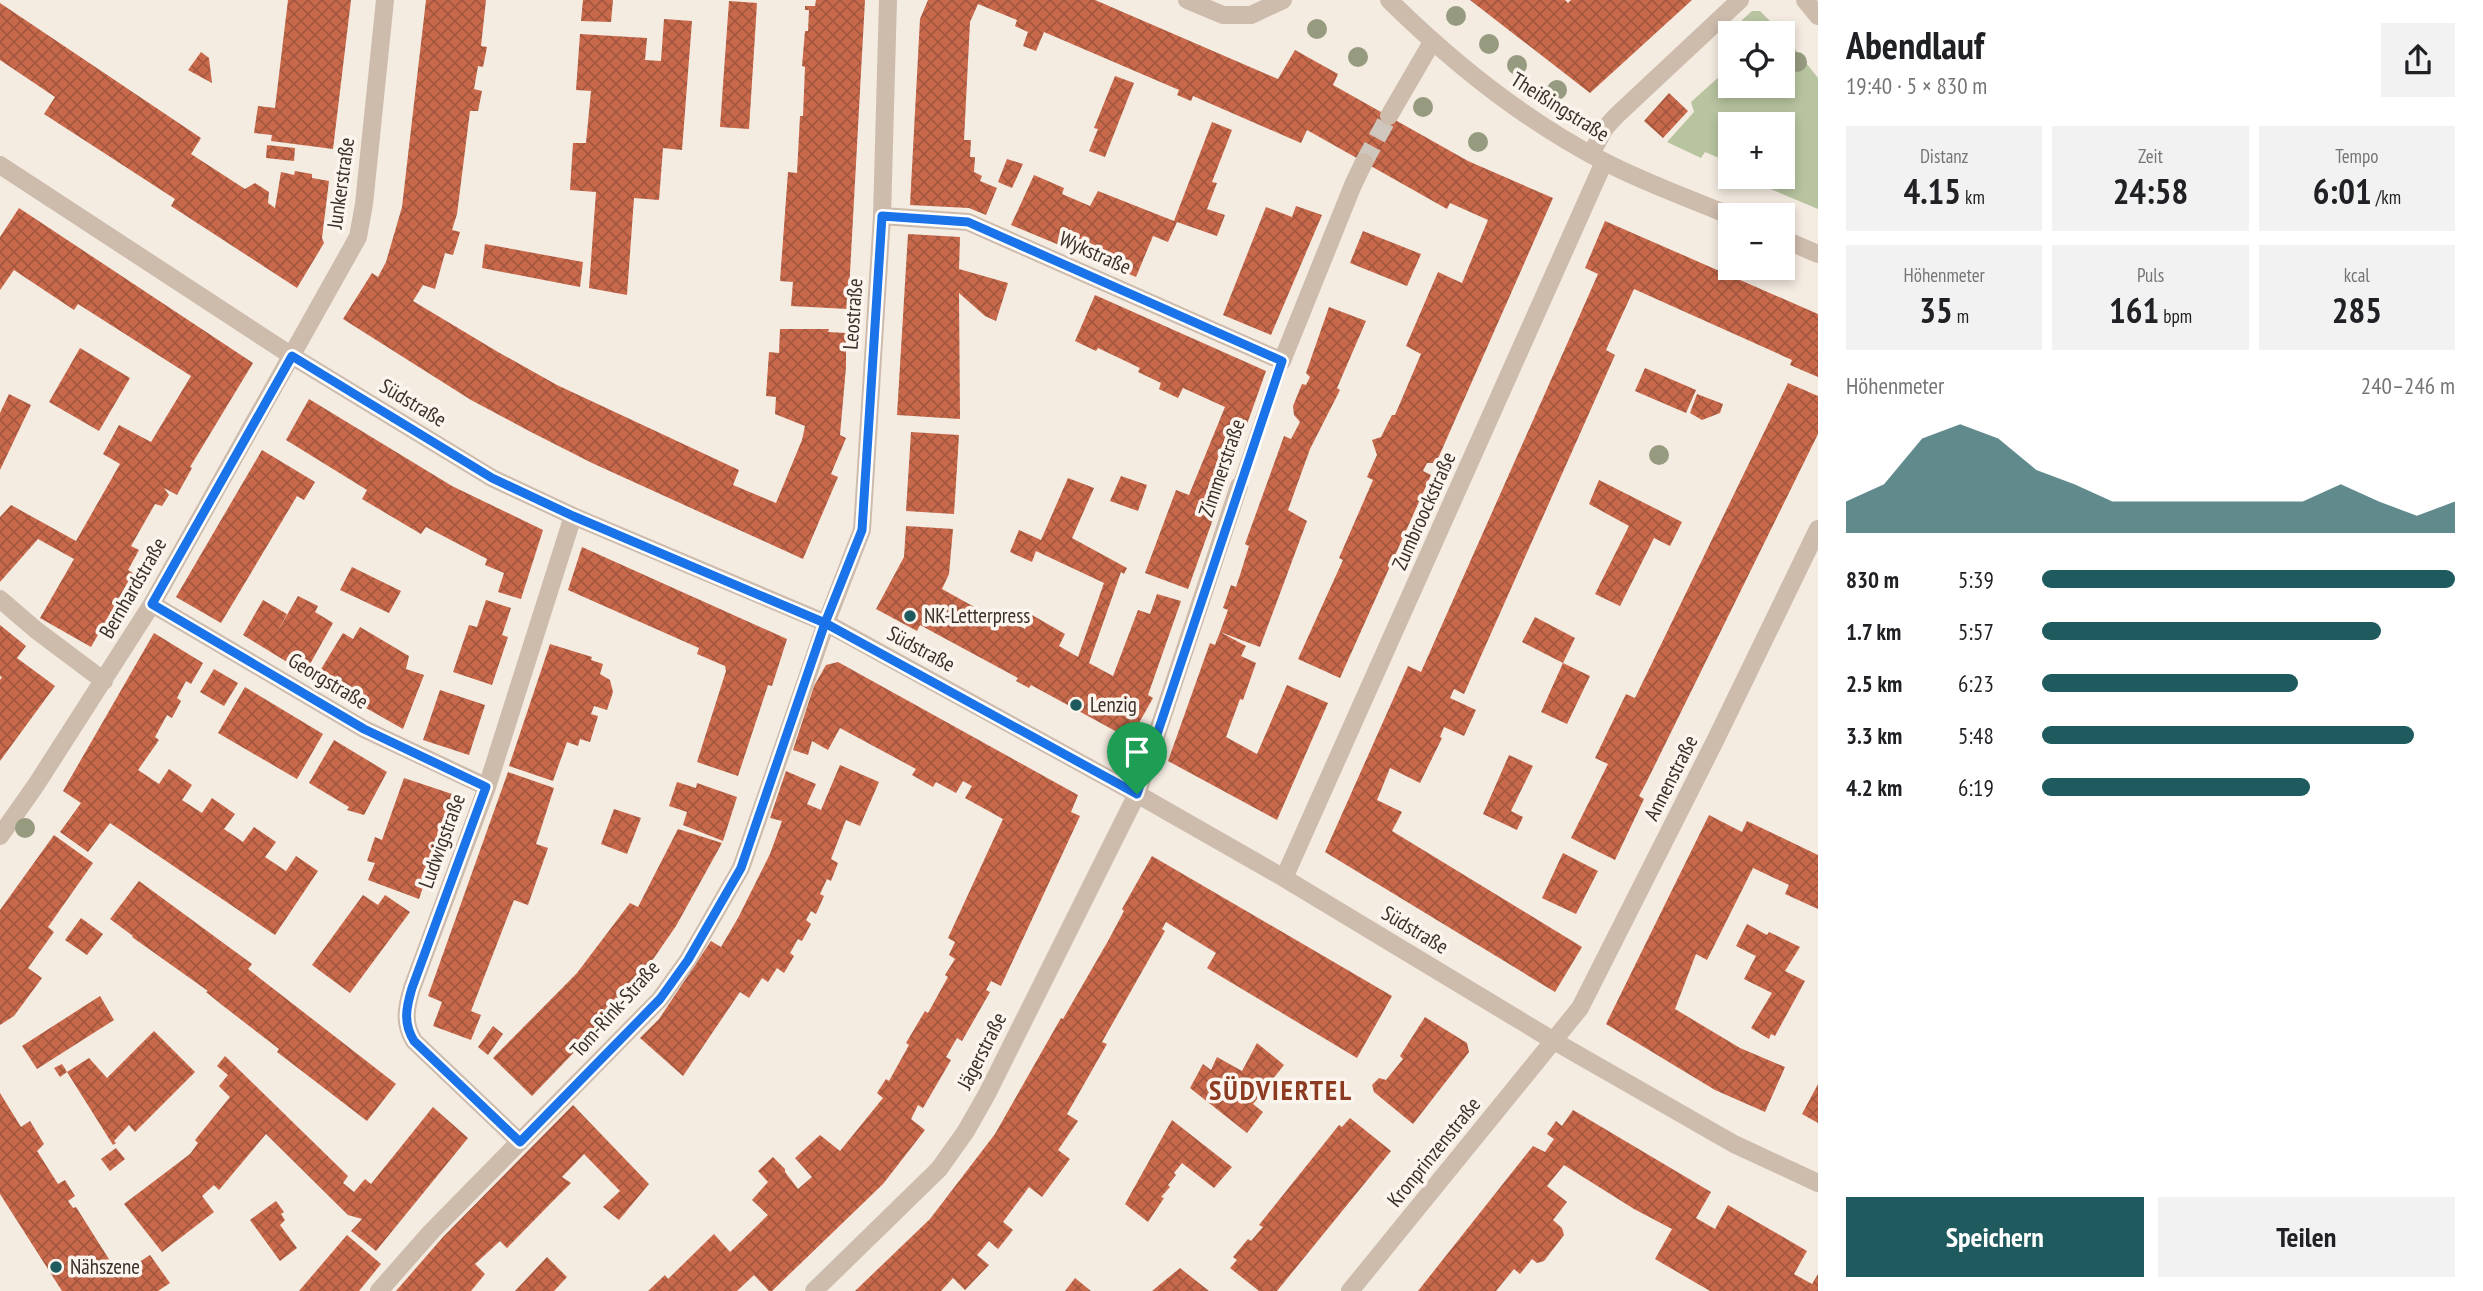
<!DOCTYPE html>
<html lang="de">
<head>
<meta charset="utf-8">
<style>
  body { margin:0; font-family:"PT Sans Narrow",sans-serif; background:#f2f2f2; color:#202124; height:100vh; display:flex; flex-direction:column; font-size:26px; white-space:nowrap }
  * { box-sizing:border-box; margin:0 }
  p { font-size:23px; color:#757577 }
  .icon { flex:none; width:38px; height:38px; fill:none; stroke:currentColor; stroke-width:2; stroke-linecap:round; stroke-linejoin:round }
  .map { position:relative; flex:1; overflow:hidden }
  .details { display:flex; flex-direction:column; background:#fff; width:665px }
  .details>* { flex:none }
  .controls { position:absolute; left:1718px; top:21px; display:grid; gap:14px }
  .controls a { display:grid; place-items:center; width:77px; height:77px; border-radius:0px; background:#fff; box-shadow:0 4px 10px #0003; font-size:35px }
  .pin { position:absolute; display:grid; place-items:center; width:60px; height:60px; color:#fff; margin:-72px -30px; border-radius:50% 50% 50% 0; rotate:-45deg; box-shadow:0 0 7px #0007 }
  .pin .icon { rotate:45deg }
  .round { display:grid; place-items:center; flex:none; width:74px; height:74px; border-radius:0px; background:#f2f2f2 }
  .summary { display:flex; align-items:center; justify-content:space-between; height:119px; padding:0 28px }
  h1 { font-size:38px; font-weight:700; line-height:52px }
  .metrics { display:grid; grid-template-columns:repeat(3,1fr); gap:10px; height:119px; padding:7px 28px }
  .metrics div { display:grid; align-content:center; border-radius:0px; background:#f2f2f2; text-align:center }
  .metrics b { font-size:35px; font-weight:700 }
  .metrics small { font-size:19px; font-weight:400 }
  .metrics p { font-size:19px }
  .chart { height:196px; padding:14px 28px }
  .chart p { display:flex; justify-content:space-between }
  .chart svg { width:100%; height:126px; margin-top:7px; fill:#1f5a5e; opacity:.7 }
  .action { display:flex; gap:14px; margin-top:auto; padding:14px 28px }
  .action a { flex:1; height:80px; border-radius:0px; background:#1f5a5e; color:#fff; font-size:28px; font-weight:700; line-height:80px; text-align:center }
  .action a+a { background:#f2f2f2; color:#202124 }
  ul { padding:0 28px; list-style:none; font-size:23px }
  li { display:grid; grid-template-columns:112px 84px 1fr; align-items:center; height:52px }
  li i { height:18px; border-radius:9px; background:#1f5a5e }
  main { display:flex; flex:1; min-height:0 }
  .map>svg:first-child { display:block }
</style>
</head>
<body>
<main>
<div class="map">
<svg width="1818" height="1291" viewBox="0 0 1818 1291">
  <defs>
    <pattern id="building-cross-hatch" width="8" height="8" patternUnits="userSpaceOnUse" patternTransform="scale(1.75)"><rect width="8" height="8" fill="#c8694b"/><path d="M0 0l8 8M0 8l8-8" fill="none" stroke="#a4573f"/></pattern>
  </defs>
  <rect width="100%" height="100%" fill="#f4ebe1"/>
  <path fill="#b8c4a0" d="M1752,11H1760L1782,33H1745L1742,20Z
    M1783,34L1818,78V209L1742,177H1783V124H1731V163L1705,152L1701,158L1667,142L1694,112L1691,102L1731,66V86H1783Z"/>
  <path fill="url(#building-cross-hatch)" d="M288,0H351L333,149L271,141L272,135L254,133L258,106L275,108Z
    M426,0H486L481,46L487,47L483,67L478,66L474,89L482,91L478,111H470L457,214L452,230L460,232L453,255L445,253L435,289L423,285L413,301L498,352L557,385L739,470L733,485L776,503L802,440L805,426L775,414L776,397L766,396L769,352L779,353L780,329H829L828,332L846,333V367L840,435L846,438L831,474L838,477L803,559L592,463L531,432L471,400L343,319L372,273L378,277L386,262L402,207Z
    M583,0H613L611,22L581,21Z
    M816,0H865L848,309L791,306L793,282L780,281L788,172L797,173L800,116H803L805,67L802,66L805,31H808L809,10H805V6H815Z
    M928,0H1095L1278,79L1295,50L1338,74L1333,85L1468,161L1553,198L1436,463H1427L1423,471L1431,475L1340,678L1298,659L1343,560L1339,558L1373,480L1367,477L1377,455L1372,440L1381,437L1392,415H1395L1421,354L1406,346L1438,272L1462,283L1488,220L1450,203L1447,209L1307,130L1301,143L1193,96L1191,101L1177,95L1179,90L1044,32L1036,51L1023,46L1028,32L1015,26L1017,20L978,4L970,22L964,140H971L970,157H975L974,172L982,176L980,181L997,188L986,215L969,208L910,205L920,19Z
    M1470,0H1565L1568,3L1571,0H1692L1590,93Z
    M729,1L757,3L749,129L720,127Z
    M0,3L201,138L191,154L245,189L255,183L269,192L268,203L275,208L281,172L294,175L295,171L312,174V178L329,181L322,238L324,243L297,288L171,206L175,199L44,114L55,97L0,60Z
    M664,19L692,21L682,150L663,148L659,200L634,198L627,295L589,288L596,192L570,190L573,143H586L591,91L576,90L580,34L647,38L645,60L661,61Z
    M201,52L209,58L212,83L188,70Z
    M1115,76L1134,83L1105,157L1089,151L1098,129L1094,128Z
    M1669,93L1688,111L1663,138L1644,121Z
    M1212,122L1232,130L1212,182L1217,183L1207,209L1225,215L1217,236L1177,222L1168,242L1153,236L1136,277L1011,225L1034,175L1064,188L1062,194L1090,206L1098,191L1174,221Z
    M267,145L295,148L294,161L266,158Z
    M1007,159L1023,164L1012,188L998,182Z
    M1296,206L1322,215L1271,335L1223,315L1266,207L1292,217Z
    M19,208L253,363L190,467L192,468L177,495L164,488L169,495L162,506L155,504L131,546L139,550L128,570L133,573L91,647L40,618L74,559L38,539L0,582V517L11,505L76,541L120,464L103,454L119,425L151,442L191,376L78,304L74,310L14,270L0,290V237Z
    M1605,221L1818,314V377L1790,365L1792,360L1634,289L1606,350L1615,355L1464,694L1454,689L1450,698L1476,710L1464,736L1444,727L1440,737L1442,738L1420,783L1390,768L1377,800L1402,812L1392,831L1582,947L1555,992L1325,852L1408,666L1421,672L1571,335L1598,274L1585,268Z
    M1363,231L1421,254L1407,286L1350,263Z
    M908,234L960,237L959,269L1008,283L996,321L985,316L959,293L960,419L897,415Z
    M485,244L583,262L580,287L482,268Z
    M1095,295L1266,371L1188,589L1145,573L1176,490L1189,495L1225,407L1183,388L1178,398L1159,389L1161,383L1138,372L1140,368L1098,348L1096,351L1075,341Z
    M1329,307L1366,321L1337,388L1340,390L1310,449L1288,510L1307,521L1260,647L1220,632L1228,610L1223,608L1231,585L1236,587L1240,575L1249,546L1245,544L1284,436L1291,439L1300,422L1294,415L1293,406L1302,384L1306,385L1310,377L1306,373Z
    M80,348L130,378L99,431L49,402Z
    M1645,368L1696,390L1686,413L1635,391Z
    M1788,383L1818,396V434L1646,783L1639,796L1644,799L1615,860L1571,838L1608,764L1595,758L1626,694L1635,698Z
    M9,394L31,405L0,470V413Z
    M1697,394L1723,404L1720,413L1702,420L1690,413Z
    M309,399L452,486L543,530L521,599L498,592L504,573L485,565L487,559L426,527L421,534L362,499L367,490L286,440Z
    M911,432L959,435L954,514L906,511Z
    M262,450L315,482L304,500L297,496L221,623L176,597Z
    M1121,476L1147,485L1138,511L1110,501Z
    M1068,478L1094,488L1072,538L1127,568L1124,574L1121,572L1089,663L1113,676L1138,610L1150,614L1157,594L1181,601L1148,695L1153,698L1130,739L1031,685L1029,688L1016,681L1018,678L920,625L917,631L876,609L904,557L906,526L953,529L949,574L942,589L1005,624L1007,619L1025,629L1032,615L1065,634L1059,646L1078,657L1104,583L1036,551L1032,562L1010,552L1019,530L1041,540Z
    M1599,480L1682,522L1670,546L1654,538L1620,606L1595,594L1629,526L1589,504Z
    M582,547L787,639L772,686L768,685L738,776L697,762L726,671L725,666L697,654L699,648L568,590Z
    M352,567L401,591L389,613L340,590Z
    M298,596L318,606L315,612L333,623L305,673L243,635L263,600L287,614L276,634Z
    M486,600L511,608L502,635L508,637L492,685L453,672L469,625L477,627Z
    M1535,617L1575,638L1563,663L1522,642Z
    M0,625L26,646L17,658L55,686L0,761V680L2,677L0,676Z
    M360,627L409,656L406,669L424,675L403,729L315,679L343,633L353,639Z
    M1220,632L1246,646L1241,656L1256,663L1243,700L1240,699L1226,737L1257,754L1287,685L1328,703L1277,820L1168,761L1210,643L1215,645Z
    M154,633L203,663L191,684L186,681L177,698L181,701L172,718L167,715L155,737L159,740L138,770L159,784L169,769L192,785L182,800L202,813L212,798L235,814L224,829L243,842L254,827L276,842L265,857L286,871L296,856L318,871L275,935L110,823L88,852L60,832L81,803L63,791Z
    M550,644L592,657L591,660L603,664L600,674L610,680L613,692L607,710L594,706L591,714L598,716L590,742L580,739L578,746L567,742L553,781L509,766Z
    M838,662L1078,795L1071,812L1080,816L1001,986L991,981L986,990L990,992L962,1041L957,1038L946,1057L951,1060L923,1108L918,1105L911,1119L925,1130L883,1184L772,1291H769L754,1275L737,1291H648L665,1275L668,1279L714,1234L730,1252L768,1215L752,1200L768,1182L758,1171L773,1157L785,1169V1172L798,1189L812,1177L795,1158L820,1135L840,1151L883,1098L877,1093L886,1079L889,1081L909,1045L906,1043L925,1011L928,1013L948,977L945,975L955,959L949,955L955,942L948,938L1003,819L965,798L972,786L963,781L956,793L936,782L933,787L912,775L916,769L840,728L828,750L812,741L808,755L793,750L814,686L826,665Z
    M1563,663L1590,676L1567,724L1541,712Z
    M214,669L238,683L224,706L200,692Z
    M245,687L323,734L297,779L218,733Z
    M440,690L485,705L469,755L423,740Z
    M334,740L387,772L364,815L347,810L349,807L309,783Z
    M1509,755L1533,766L1511,811L1523,817L1517,830L1483,814Z
    M840,765L879,782L860,826L846,820L831,859L838,863L831,881L827,879L820,894L824,896L816,914L811,911L806,920L811,924L802,941L798,939L790,953L794,956L784,973L777,968L768,982L762,978L749,998L740,992L683,1076L640,1038L659,1019L711,941L721,947L738,918L770,854L782,821L770,818L786,771L816,784L807,804L821,810Z
    M508,772L554,788L536,844L548,848L528,905L514,900L471,1011L481,1015L471,1040L433,1026L442,1002L428,996Z
    M404,778L455,795L419,899L368,880L375,863L367,861L375,837L382,840Z
    M677,782L696,788L697,783L737,797L723,841L683,825L687,812L669,806Z
    M614,809L641,818L627,854L601,844Z
    M1709,815L1742,832L1747,821L1818,855V909L1785,894L1789,885L1753,868L1707,960L1696,954L1675,1009L1740,1048L1785,1067L1765,1112L1715,1090L1606,1024Z
    M678,829L722,843L676,926L627,997L532,1096L493,1058L577,973L630,903L638,907Z
    M54,835L93,863L48,927L54,932L28,968L42,978L14,1016L0,1025V910Z
    M1563,853L1598,871L1576,914L1542,898Z
    M1152,856L1392,996L1357,1058L1207,968L1216,953L1166,922L1162,929L1165,931L1102,1042L1107,1044L1067,1114L1078,1121L1058,1150L1070,1159L1042,1197L1029,1187L1003,1222L1013,1230L998,1249L989,1241L977,1255L989,1265L965,1290L953,1278L941,1291H855L930,1219L995,1134L1061,1018L1063,1019L1108,941L1124,911L1122,909Z
    M139,881L252,964L248,969L396,1084L367,1121L277,1052L279,1049L222,1005L206,992L208,991L132,937L133,936L110,919Z
    M363,895L378,905L385,895L410,912L350,993L312,965Z
    M81,918L103,934L87,955L65,940Z
    M1747,924L1767,935L1769,932L1800,947L1785,971L1805,981L1775,1036L1771,1034L1769,1039L1751,1028L1772,993L1744,979L1756,956L1736,946Z
    M100,996L114,1020L37,1069L22,1046Z
    M1425,1017L1467,1043L1469,1052L1413,1124L1374,1092L1372,1085L1379,1078L1386,1080L1403,1059L1400,1056Z
    M493,1026L503,1034L488,1055L478,1047Z
    M154,1031L195,1072L135,1132L129,1125L114,1141L116,1143L113,1145L67,1072L60,1077L54,1068L62,1064L67,1072L89,1058L107,1078Z
    M1257,1043L1284,1065L1253,1104L1263,1112L1247,1133L1190,1088L1203,1064L1211,1070L1217,1057L1242,1071Z
    M225,1056L348,1176L343,1183L354,1192L365,1179L371,1184L433,1107L468,1138L376,1251L351,1231L362,1219L348,1215L266,1134L219,1190L214,1185L202,1196L214,1212L162,1252L124,1204L190,1154L198,1143L195,1140L230,1097L219,1086L228,1075L217,1066Z
    M1818,1084V1123L1802,1114Z
    M0,1093L21,1127L30,1121L44,1144L37,1151L58,1184L65,1180L75,1196L68,1201L73,1208L76,1207L119,1275L150,1255L170,1283L158,1291H62L0,1194Z
    M573,1105L649,1184L619,1220L603,1207L620,1191L584,1154L562,1177L571,1183L548,1206L507,1248L500,1241L475,1264L485,1274L471,1291H396L443,1237Z
    M1573,1110L1711,1192L1696,1218L1715,1229L1728,1205L1807,1251L1794,1274L1812,1284L1818,1274V1291H1710L1655,1259L1672,1229L1634,1209L1564,1165L1547,1186L1567,1202L1553,1220L1562,1228L1564,1235L1544,1261L1537,1263L1532,1259L1520,1274L1514,1269L1496,1291H1418L1533,1146L1545,1152L1554,1139L1547,1134L1556,1121L1562,1126Z
    M1350,1118L1391,1151L1277,1291H1259L1230,1268L1237,1260L1233,1257L1248,1239L1251,1241L1263,1227L1259,1225L1339,1125L1342,1127Z
    M1172,1120L1232,1167L1214,1188L1182,1163L1174,1173L1176,1175L1168,1185L1170,1187L1161,1197L1164,1198L1148,1222L1125,1204Z
    M116,1148L125,1159L110,1171L101,1159Z
    M276,1201L284,1212L281,1214L285,1220L280,1225L297,1248L280,1261L250,1220Z
    M347,1235L381,1264L359,1291H299Z
    M547,1257L567,1277L554,1291H515Z
    M1180,1268L1209,1291H1152Z
    M1075,1278L1091,1291H1065Z"/>
  <g fill="none" stroke-linecap="round" stroke-linejoin="round">
    <path stroke="#cfc6bd" stroke-width="18" stroke-dasharray="18 9" stroke-linecap="butt" d="M1364,162L1389,116"/>
    <path stroke="#cdbbac" stroke-width="14" d="M1239,486L1282,361"/>
    <path stroke="#cdbbac" stroke-width="18" d="M1187,0L1223,15H1251L1283,0
      M1805,0L1818,16
      M1389,116L1432,42
      M1591,154L1605,128L1616,116L1740,0
      M0,165L292,356L492,478L573,516L826,623L1137,794L1284,878L1554,1041L1734,1144L1818,1183
      M882,216L968,222L1282,361L1353,185L1364,162
      M0,599L36,630L104,681
      M152,604L364,729L487,787
      M0,836L36,785L152,604L358,237L364,204L385,0
      M1284,878L1604,162
      M520,1142L414,1041C403,1023 406,1008 412,988L487,787L573,516
      M379,1291L431,1232L660,999L688,960L741,868L826,623L862,530L882,216L888,0
      M814,1291L939,1169L966,1131L987,1094L1137,794L1239,486
      M1350,1291L1580,1008L1716,739L1818,529"/>
    <path stroke="#cdbbac" stroke-width="18" d="M1389,0C1453,63 1522,119 1603,161C1643,182 1688,198 1731,216
      M1783,239L1818,254"/>
  </g>
  <g fill="#969b7f">
    <circle cx="1456" cy="16" r="10"/>
    <circle cx="1317" cy="29" r="10"/>
    <circle cx="1489" cy="44" r="10"/>
    <circle cx="1358" cy="57" r="10"/>
    <circle cx="1797" cy="62" r="10"/>
    <circle cx="1517" cy="65" r="10"/>
    <circle cx="1557" cy="90" r="10"/>
    <circle cx="1423" cy="107" r="10"/>
    <circle cx="1478" cy="142" r="10"/>
    <circle cx="1659" cy="455" r="10"/>
    <circle cx="25" cy="828" r="10"/>
  </g>
  <g fill="none" stroke-linecap="round" stroke-linejoin="round">
    <g stroke="#fff" stroke-width="14">
      <path id="route" d="M1137,794L825,623L573,516L492,478L292,356L152,604L364,729L486,787L412,988C406,1008 403,1023 414,1041L520,1142L660,999L688,960L741,868L825,623L862,530L882,216L968,222L1282,361L1137,794"/>
    </g>
    <use href="#route" stroke="#1a73e8" stroke-width="9"/>
  </g>
  <g fill="#1f5a5e" stroke="#fbf5ee" stroke-width="2.5">
    <circle cx="910" cy="616" r="7"/>
    <circle cx="1076" cy="705" r="7"/>
    <circle cx="56" cy="1267" r="7"/>
  </g>
  <g text-anchor="middle" stroke-width="7" stroke-linejoin="round" paint-order="stroke">
    <g font-size="21" fill="#3b302b" stroke="#fbf5ee">
      <text transform="translate(1560 107) rotate(32)" y="7">Theißingstraße</text>
      <text transform="translate(341 183) rotate(-82)" y="7">Junkerstraße</text>
      <text transform="translate(1095 253) rotate(24)" y="7">Wykstraße</text>
      <text transform="translate(853 314) rotate(-86)" y="7">Leostraße</text>
      <text transform="translate(413 403) rotate(31)" y="7">Südstraße</text>
      <text transform="translate(1222 468) rotate(-71)" y="7">Zimmerstraße</text>
      <text transform="translate(1424 511) rotate(-66)" y="7">Zumbroockstraße</text>
      <text transform="translate(133 588) rotate(-60)" y="7">Bernhardstraße</text>
      <text transform="translate(921 649) rotate(28)" y="7">Südstraße</text>
      <text transform="translate(328 681) rotate(31)" y="7">Georgstraße</text>
      <text transform="translate(1671 778) rotate(-63)" y="7">Annenstraße</text>
      <text transform="translate(442 841) rotate(-70)" y="7">Ludwigstraße</text>
      <text transform="translate(1415 930) rotate(31)" y="7">Südstraße</text>
      <text transform="translate(615 1009) rotate(-48)" y="7">Tom-Rink-Straße</text>
      <text transform="translate(982 1051) rotate(-63)" y="7">Jägerstraße</text>
      <text transform="translate(1434 1152) rotate(-51)" y="7">Kronprinzenstraße</text>
    </g>
    <g font-size="21" fill="#3b302b" stroke="#fbf5ee" text-anchor="start">
      <text x="924" y="623">NK-Letterpress</text>
      <text x="1090" y="712">Lenzig</text>
      <text x="70" y="1274">Nähszene</text>
    </g>
    <g font-size="28" font-weight="bold" letter-spacing="2" fill="#8c3b22" stroke="#fbf5ee">
      <text x="1281" y="1100">SÜDVIERTEL</text>
    </g>
  </g>
</svg>
<div class="controls">
<a><svg class="icon" aria-label="locate" viewBox="0 0 24 24"><circle cx="12" cy="12" r="6"/><path d="M12 2v4M12 18v4M2 12h4M18 12h4"/></svg></a>
<a>+</a>
<a>−</a>
</div>
<div class="pin" style="left:1137px;top:794px;background:#1e9e55"><svg class="icon" aria-label="arrive" viewBox="0 0 24 24"><path d="M6 21V4h12l-3 4 3 4H6"/></svg></div>
</div>
<section class="details">
<div class="summary"><div><h1>Abendlauf</h1><p>19:40 · 5 × 830 m</p></div><a class="round"><svg class="icon" aria-label="share" viewBox="0 0 24 24"><path d="M12 15V3M7 8l5-5 5 5M5 13v7h14v-7"/></svg></a></div>
<div class="metrics">
<div><p>Distanz</p><b>4.15<small> km</small></b></div>
<div><p>Zeit</p><b>24:58</b></div>
<div><p>Tempo</p><b>6:01<small> /km</small></b></div>
</div>
<div class="metrics">
<div><p>Höhenmeter</p><b>35<small> m</small></b></div>
<div><p>Puls</p><b>161<small> bpm</small></b></div>
<div><p>kcal</p><b>285</b></div>
</div>
<div class="chart"><p><span>Höhenmeter</span>240–246 m</p>
<svg viewBox="0 0 160 44" preserveAspectRatio="none"><path d="M0 44V33L10 27L20 11L30 6L40 11L50 22L60 27L70 33L80 33L90 33L100 33L110 33L120 33L130 27L140 33L150 38L160 33V44z"/></svg>
</div>
<ul>
<li><b>830 m</b>5:39<i style="width:100%"></i></li>
<li><b>1.7 km</b>5:57<i style="width:82%"></i></li>
<li><b>2.5 km</b>6:23<i style="width:62%"></i></li>
<li><b>3.3 km</b>5:48<i style="width:90%"></i></li>
<li><b>4.2 km</b>6:19<i style="width:65%"></i></li>
</ul>
<div class="action"><a>Speichern</a><a>Teilen</a></div>
</section>
</main>
</body>
</html>
